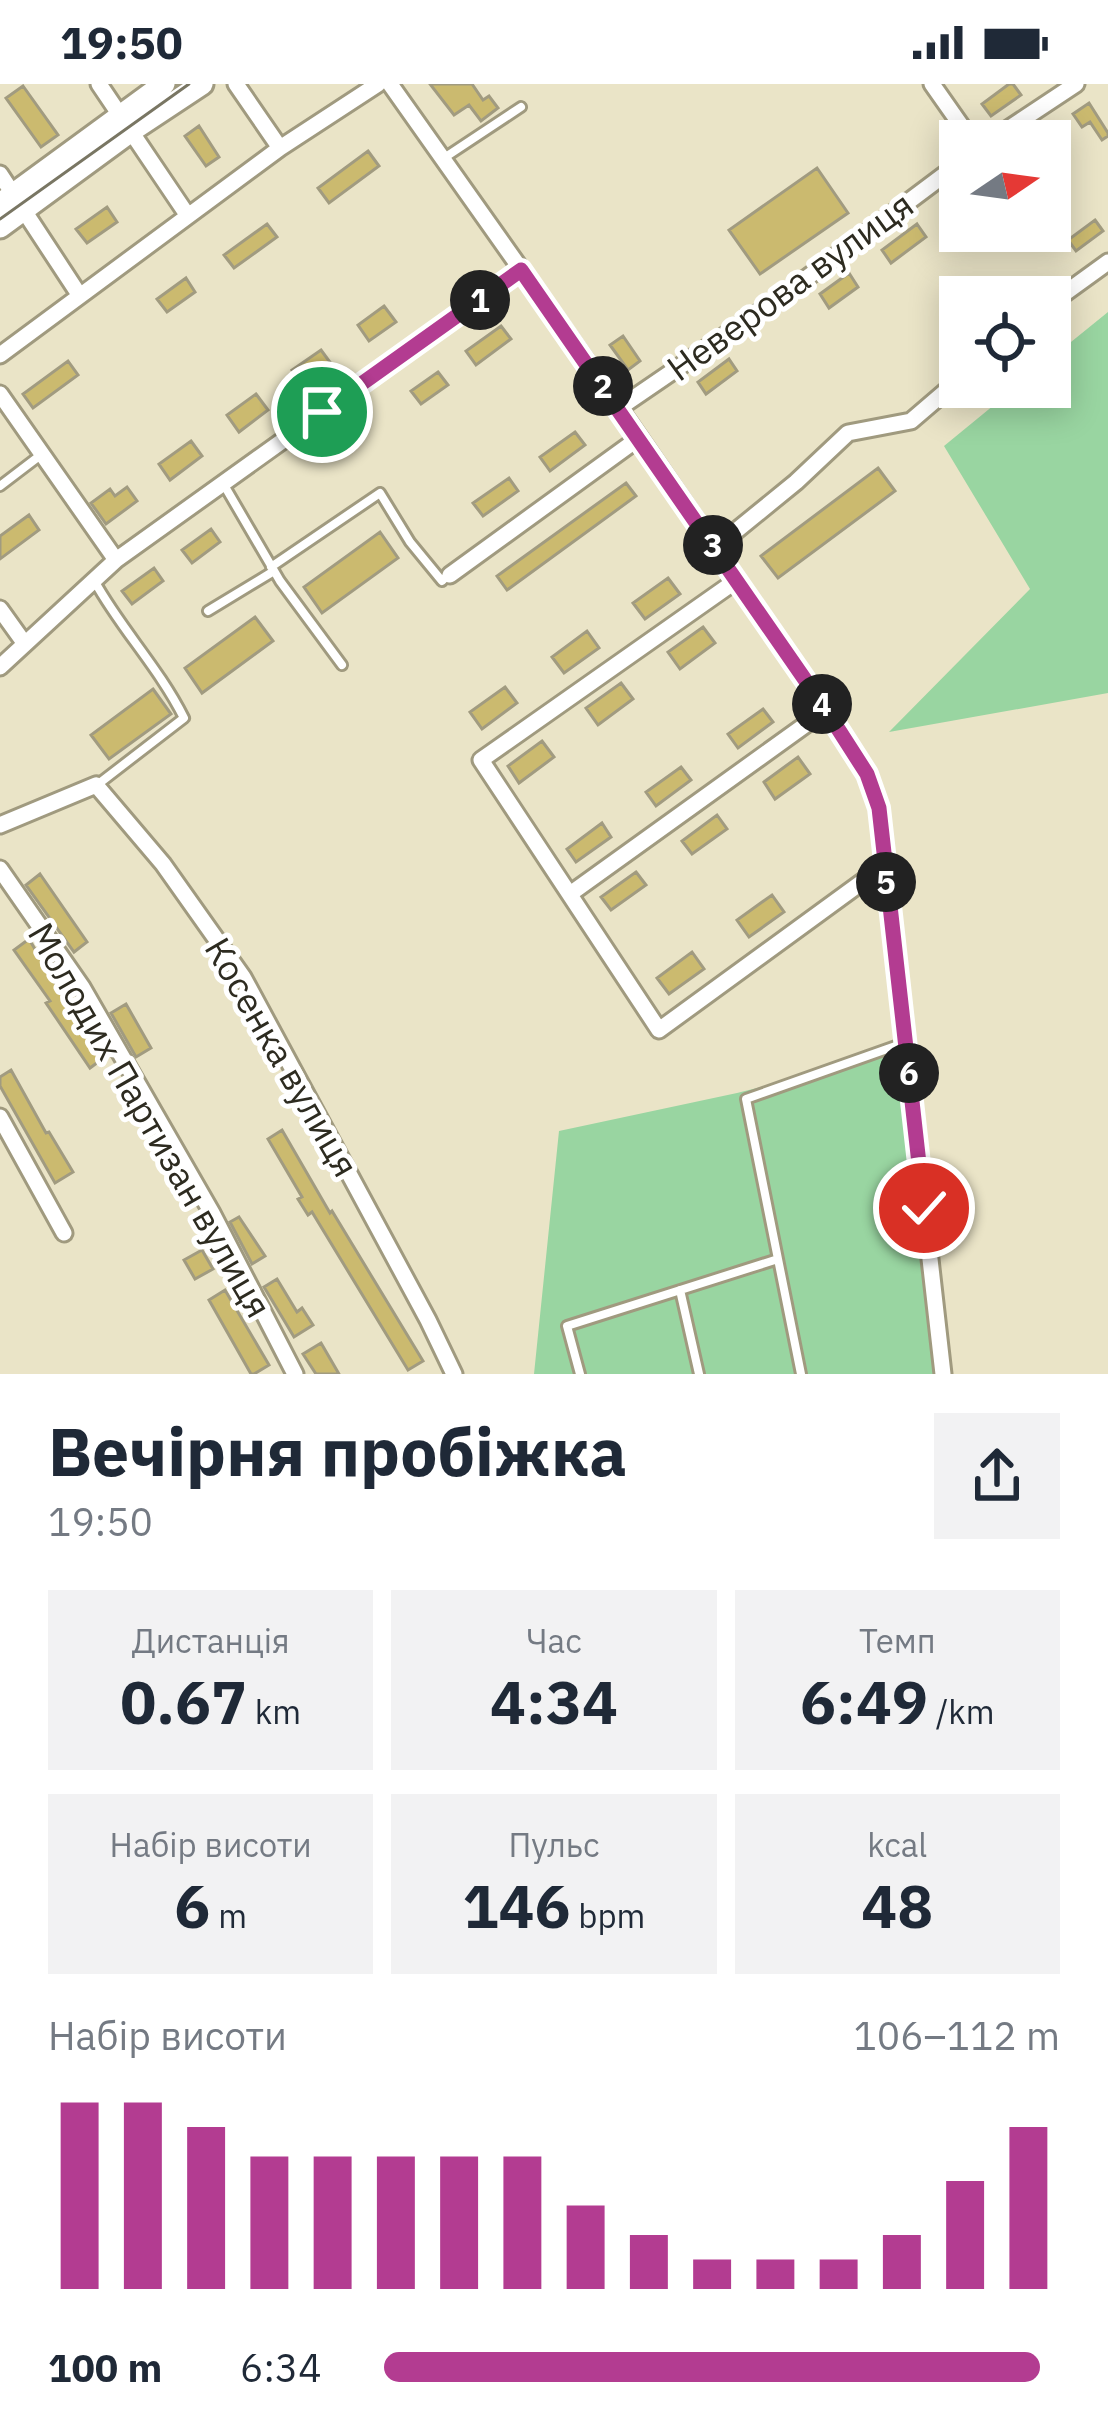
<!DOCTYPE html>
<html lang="uk">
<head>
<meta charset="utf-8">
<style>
  body { margin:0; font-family:"IBM Plex Sans",sans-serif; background:#f2f2f3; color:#1f2937; height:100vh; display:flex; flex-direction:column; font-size:45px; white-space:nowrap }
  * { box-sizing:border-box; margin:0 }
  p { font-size:39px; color:#747a83 }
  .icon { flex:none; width:66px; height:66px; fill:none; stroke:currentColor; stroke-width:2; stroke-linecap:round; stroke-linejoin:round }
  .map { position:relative; height:1290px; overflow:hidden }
  .drawer { display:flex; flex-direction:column; background:#fff; flex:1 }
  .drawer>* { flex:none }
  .needle { width:78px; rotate:77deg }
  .fabs { position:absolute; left:939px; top:36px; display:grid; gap:24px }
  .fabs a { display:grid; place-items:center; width:132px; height:132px; border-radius:0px; background:#fff; box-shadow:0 6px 30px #0003; font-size:60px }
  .pin { position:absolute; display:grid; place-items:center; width:102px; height:102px; color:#fff; margin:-51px; border:6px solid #fff; border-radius:50%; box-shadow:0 3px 12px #0007 }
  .km { position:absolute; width:60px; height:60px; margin:-30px; border-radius:50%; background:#222; color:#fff; font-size:33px; line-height:60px; text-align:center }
  .round { display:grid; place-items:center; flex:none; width:126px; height:126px; border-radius:0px; background:#f2f2f3 }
  .headline { display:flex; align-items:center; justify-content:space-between; height:204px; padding:0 48px }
  h1 { font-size:66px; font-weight:800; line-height:90px }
  .stats { display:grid; grid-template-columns:repeat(3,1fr); gap:18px; height:204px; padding:12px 48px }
  .stats div { display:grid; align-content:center; border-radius:0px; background:#f2f2f3; text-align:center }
  .stats b { font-size:60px; font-weight:800 }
  .stats small { font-size:33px; font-weight:400 }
  .stats p { font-size:33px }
  .chart { height:336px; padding:24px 48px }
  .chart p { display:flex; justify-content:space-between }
  .chart svg { width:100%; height:216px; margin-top:12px; stroke:#b33c91; stroke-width:6 }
  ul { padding:0 48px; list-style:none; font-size:39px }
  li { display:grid; grid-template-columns:192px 144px 1fr; align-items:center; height:90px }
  li i { height:30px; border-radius:15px; background:#b33c91 }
  .status { display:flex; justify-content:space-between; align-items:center; height:84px; padding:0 60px; background:#fff; direction:ltr }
  .status svg { height:33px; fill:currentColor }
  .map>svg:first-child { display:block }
</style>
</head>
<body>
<div class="status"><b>19:50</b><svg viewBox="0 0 49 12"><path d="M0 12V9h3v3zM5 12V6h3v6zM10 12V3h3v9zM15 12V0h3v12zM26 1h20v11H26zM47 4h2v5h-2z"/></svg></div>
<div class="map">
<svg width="1108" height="1290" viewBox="0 0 1108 1290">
  <rect width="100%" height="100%" fill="#eae4c7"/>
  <path fill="#99d5a1" d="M1108,228V609L889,648L1030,505L944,362L1016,303H1050V275Z
    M901,968L937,1290H534L559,1047L737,1009Z"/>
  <path fill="#cbba6f" stroke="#a19b80" stroke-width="3" d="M430,0H472L483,16L489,12L498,24L481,37L469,21L454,31Z
    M1009,0H1013L1021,11L991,32L982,20Z
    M23,2L58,51L41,63L6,14Z
    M1089,19L1108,49V52L1102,56L1090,38L1082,43L1073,30Z
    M199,42L219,73L206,82L185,52Z
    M368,67L379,82L329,119L318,104Z
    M817,84L848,129L760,190L729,146Z
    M107,123L117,138L87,159L76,145Z
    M1095,136L1103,147L1076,167L1068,156Z
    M267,140L277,153L234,184L224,171Z
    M917,140L926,153L891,179L882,166Z
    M849,189L858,203L829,224L820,210Z
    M186,194L195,208L167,228L157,215Z
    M384,222L396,238L369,257L358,241Z
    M501,242L511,255L476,281L466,267Z
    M623,252L640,277L628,286L610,261Z
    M321,266L332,281L304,302L292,286Z
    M729,275L737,287L706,310L698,298Z
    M68,277L78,291L33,324L23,310Z
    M438,288L448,301L421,320L411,307Z
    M256,310L268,326L239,348L227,331Z
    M575,348L585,361L550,387L540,373Z
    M191,357L202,372L170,396L159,380Z
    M878,384L895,407L778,494L761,472Z
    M509,394L518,407L483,432L473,419Z
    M626,399L636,412L507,506L497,492Z
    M127,403L137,417L106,440L91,419L110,405L115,412Z
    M29,431L39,446L0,475V452Z
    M211,445L220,458L192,479L182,466Z
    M380,448L398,474L322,529L304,503Z
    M154,484L163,497L132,520L122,507Z
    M668,494L680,510L645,535L633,519Z
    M255,533L273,557L202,609L185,584Z
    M703,543L715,559L680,585L668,568Z
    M587,547L599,564L564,589L552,573Z
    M621,599L633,615L598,641L586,624Z
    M505,603L517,619L482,645L470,628Z
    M153,605L171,630L109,675L91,651Z
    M763,625L773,638L738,664L728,650Z
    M542,657L554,673L519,699L508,682Z
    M798,673L810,690L775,715L764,698Z
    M681,683L691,696L656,722L646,708Z
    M717,731L727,745L692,770L682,757Z
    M602,739L611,753L576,778L567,765Z
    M636,788L646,801L611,826L601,813Z
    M40,790L87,858L74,868L26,801Z
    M772,811L784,828L749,853L737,836Z
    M29,855L70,924L105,973L90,984L46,919L50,917L14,866Z
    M692,868L704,885L669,910L657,894Z
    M126,920L151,964L136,973L111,929Z
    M11,986L46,1049L49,1048L73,1088L55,1099L0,1002V993Z
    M282,1046L330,1129L332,1127L423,1277L408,1286L312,1128L308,1131L298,1115L302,1113L268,1055Z
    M239,1133L265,1172L252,1180L230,1138Z
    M202,1166L213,1185L195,1195L184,1176Z
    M277,1195L297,1228L302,1224L313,1241L294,1253L264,1203Z
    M225,1206L269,1281L254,1290H251L209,1216Z
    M321,1259L339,1290H316L303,1270Z"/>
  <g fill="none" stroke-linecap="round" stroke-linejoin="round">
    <g stroke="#a09a7f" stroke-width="14">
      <path id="lane" d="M444,74L521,23
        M224,401L280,497L342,581
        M0,402L42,370
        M271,483L380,409L410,458L442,497L448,491
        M95,498C121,545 159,584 184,634L97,701
        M208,527L274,487
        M680,1206L699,1290
        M580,1290L567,1242L778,1175
        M801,1290L746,1015L904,959"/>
    </g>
    <g stroke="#a09a7f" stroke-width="21">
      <path id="street" d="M99,0L188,132
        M236,0L280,64
        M390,0L619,324L826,626L867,690L879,724L943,1290
        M932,0L972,57
        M990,57L1076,0
        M0,90L80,212
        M1050,220L1108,178
        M0,271L280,64L378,0
        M0,310L116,476
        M619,324L780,214L960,79
        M715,464L796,398L848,349L911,337L960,295
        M450,491L639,354
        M737,496L481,676L659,946L884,782
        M0,525L25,560
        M0,583L116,476L521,186
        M0,741L96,701L163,780L243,893L428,1236L454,1290
        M0,785L82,903L212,1129L295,1290
        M570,810L826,626
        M0,1033L64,1149"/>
    </g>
    <g stroke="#a09a7f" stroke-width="27">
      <path id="secondary" d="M0,120L164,0
        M0,143L131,47L202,0"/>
    </g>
    <use href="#lane" stroke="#fff" stroke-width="8"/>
    <use href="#street" stroke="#fff" stroke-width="15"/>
    <use href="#secondary" stroke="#fff" stroke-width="21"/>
    <path stroke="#797663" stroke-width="3" d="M0,135L189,0"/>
  </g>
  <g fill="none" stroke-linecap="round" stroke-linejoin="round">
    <g stroke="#fff" stroke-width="24">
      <path id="route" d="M322,328L521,186L826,626L867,690L879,724L924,1124"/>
    </g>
    <use href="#route" stroke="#b33c91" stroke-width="15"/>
  </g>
  <g text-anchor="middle" stroke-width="10" stroke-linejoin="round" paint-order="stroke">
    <g font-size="36" fill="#2d2b20" stroke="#fff">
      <text transform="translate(790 202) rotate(-36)" y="13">Неверова вулиця</text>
      <text transform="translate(282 973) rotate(60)" y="13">Косенка вулиця</text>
      <text transform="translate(150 1036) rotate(60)" y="13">Молодих Партизан вулиця</text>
    </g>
  </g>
</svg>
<div class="fabs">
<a><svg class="needle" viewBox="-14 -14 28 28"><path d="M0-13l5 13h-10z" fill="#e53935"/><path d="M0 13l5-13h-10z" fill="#747a83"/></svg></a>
<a><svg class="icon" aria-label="locate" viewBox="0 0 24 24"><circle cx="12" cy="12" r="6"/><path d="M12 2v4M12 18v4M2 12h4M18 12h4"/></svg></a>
</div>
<div class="pin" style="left:322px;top:328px;background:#1e9e55"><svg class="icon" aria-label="arrive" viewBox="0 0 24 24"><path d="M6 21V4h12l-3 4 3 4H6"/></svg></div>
<div class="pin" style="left:924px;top:1124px;background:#d93025"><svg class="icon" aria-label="check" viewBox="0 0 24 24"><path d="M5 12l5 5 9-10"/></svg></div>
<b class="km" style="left:480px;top:216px">1</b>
<b class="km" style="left:603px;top:302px">2</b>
<b class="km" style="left:713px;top:461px">3</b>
<b class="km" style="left:822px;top:620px">4</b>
<b class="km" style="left:886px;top:798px">5</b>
<b class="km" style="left:909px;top:989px">6</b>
</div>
<section class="drawer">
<div class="headline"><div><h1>Вечірня пробіжка</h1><p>19:50</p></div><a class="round"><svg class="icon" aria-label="share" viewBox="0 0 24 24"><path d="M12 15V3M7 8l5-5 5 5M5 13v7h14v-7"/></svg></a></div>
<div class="stats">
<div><p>Дистанція</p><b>0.67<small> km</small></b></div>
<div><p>Час</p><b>4:34</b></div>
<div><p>Темп</p><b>6:49<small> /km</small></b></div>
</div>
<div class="stats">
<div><p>Набір висоти</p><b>6<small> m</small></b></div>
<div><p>Пульс</p><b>146<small> bpm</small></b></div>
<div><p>kcal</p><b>48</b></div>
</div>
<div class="chart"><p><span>Набір висоти</span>106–112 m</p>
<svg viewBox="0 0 160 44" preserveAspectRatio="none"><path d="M5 44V6M15 44V6M25 44V11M35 44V17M45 44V17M55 44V17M65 44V17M75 44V17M85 44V27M95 44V33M105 44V38M115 44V38M125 44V38M135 44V33M145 44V22M155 44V11"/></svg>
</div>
<ul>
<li><b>100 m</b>6:34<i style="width:97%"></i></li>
</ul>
</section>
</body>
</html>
